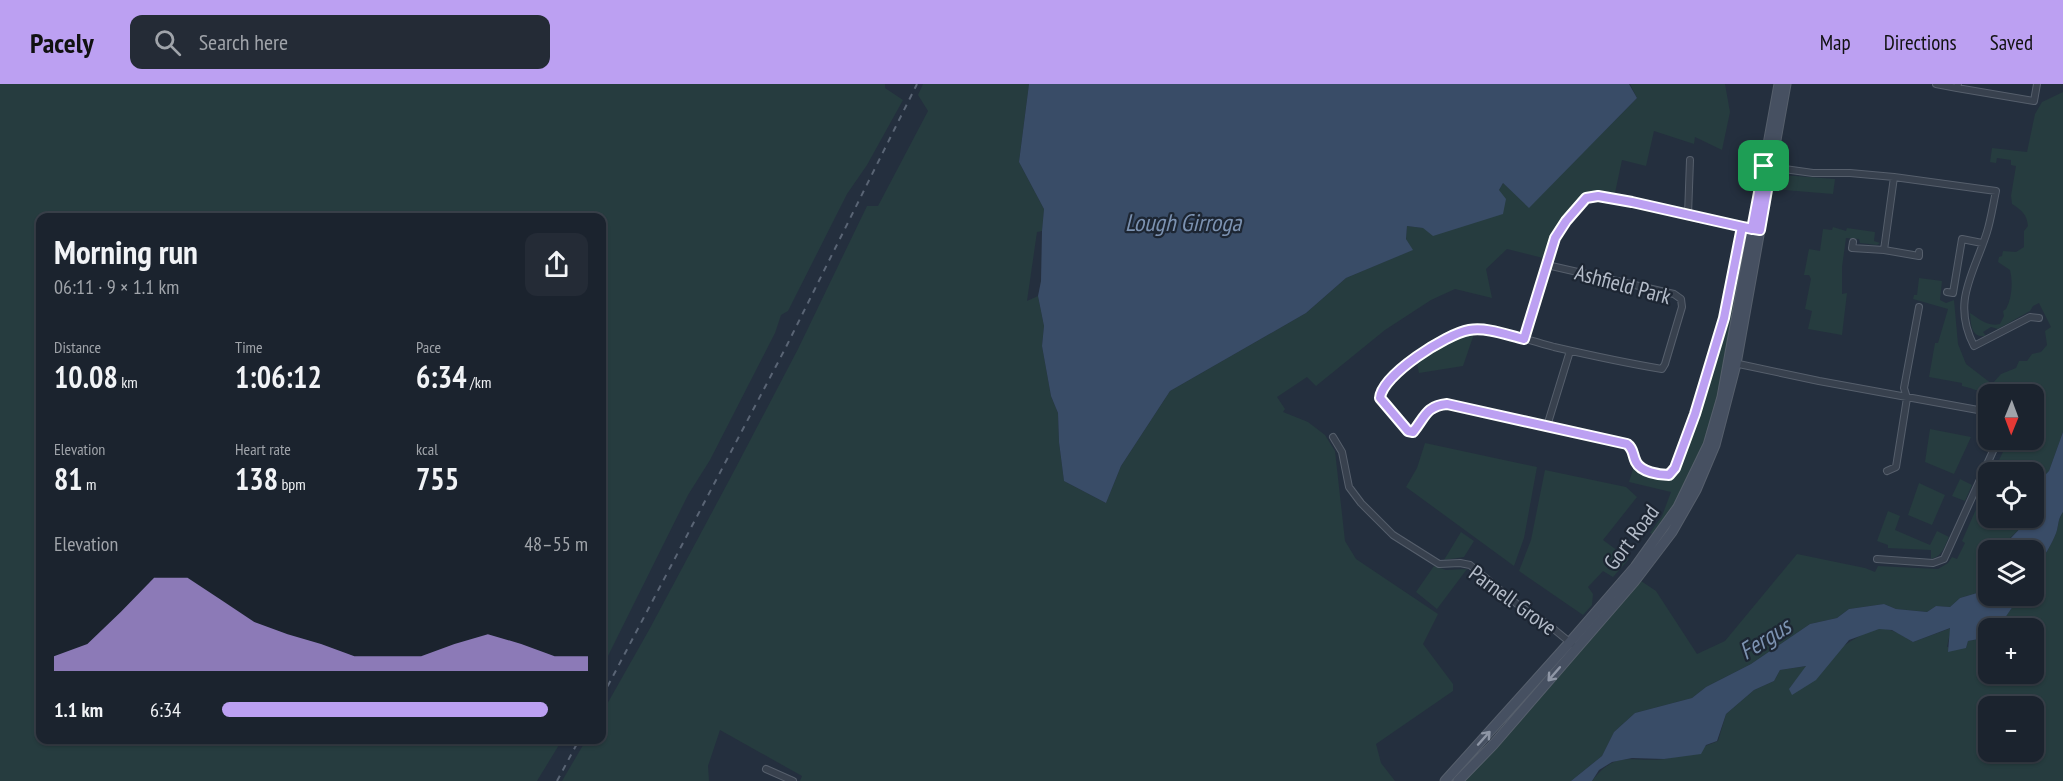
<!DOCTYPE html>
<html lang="en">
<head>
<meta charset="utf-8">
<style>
  body { margin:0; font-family:"PT Sans Narrow",sans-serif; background:#242b36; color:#f1f3f6; height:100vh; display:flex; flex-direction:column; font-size:22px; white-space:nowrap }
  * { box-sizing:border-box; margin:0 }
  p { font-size:20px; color:#a0a4aa }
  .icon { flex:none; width:33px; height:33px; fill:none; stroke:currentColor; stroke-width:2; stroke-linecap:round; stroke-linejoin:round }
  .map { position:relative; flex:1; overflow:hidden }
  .drawer { position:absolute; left:36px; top:129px; width:570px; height:531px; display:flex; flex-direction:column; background:#1b232e; border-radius:12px; box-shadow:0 2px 4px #0004,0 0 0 2px #39404a }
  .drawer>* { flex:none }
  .needle { width:39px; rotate:181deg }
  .controls { position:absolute; left:1978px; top:300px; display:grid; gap:12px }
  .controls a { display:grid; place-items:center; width:66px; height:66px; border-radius:12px; background:#1b232e; box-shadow:0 2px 4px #0004,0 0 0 2px #39404a; font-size:30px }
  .pin { position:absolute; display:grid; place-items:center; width:51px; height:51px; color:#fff; margin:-26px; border-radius:12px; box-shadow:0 3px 9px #0006 }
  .round { display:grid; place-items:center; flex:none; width:63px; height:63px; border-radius:12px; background:#242b36 }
  .headline { display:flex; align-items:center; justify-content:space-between; height:102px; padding:0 18px }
  h1 { font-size:33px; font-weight:700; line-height:45px }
  .figures { display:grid; grid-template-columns:repeat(3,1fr); gap:9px; height:102px; padding:6px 18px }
  .figures div { display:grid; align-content:center }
  .figures b { font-size:30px; font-weight:700 }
  .figures small { font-size:16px; font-weight:400 }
  .figures p { font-size:16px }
  .chart { height:168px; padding:12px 18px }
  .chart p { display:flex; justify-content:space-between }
  .chart svg { width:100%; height:108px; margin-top:6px; fill:#bca0f2; opacity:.7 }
  ul { padding:0 18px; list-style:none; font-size:20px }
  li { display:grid; grid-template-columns:96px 72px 1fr; align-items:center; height:45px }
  li i { height:15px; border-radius:8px; background:#bca0f2 }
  header { display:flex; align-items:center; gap:36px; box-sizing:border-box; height:84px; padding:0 30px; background:#bca0f2; color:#111 }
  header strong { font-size:28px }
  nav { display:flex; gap:33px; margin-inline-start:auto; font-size:21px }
  .search { width:420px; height:54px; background:#242b36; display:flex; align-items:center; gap:15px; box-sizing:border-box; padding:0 21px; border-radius:12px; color:#a0a4aa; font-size:22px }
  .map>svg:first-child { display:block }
</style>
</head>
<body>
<header>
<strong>Pacely</strong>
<div class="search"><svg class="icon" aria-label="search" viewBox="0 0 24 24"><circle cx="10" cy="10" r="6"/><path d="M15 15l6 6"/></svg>Search here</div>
<nav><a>Map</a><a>Directions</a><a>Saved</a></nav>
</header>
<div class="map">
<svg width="2063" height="697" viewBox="0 0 2063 697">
  <rect width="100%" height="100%" fill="#242f3e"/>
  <path fill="#263c3f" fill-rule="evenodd" d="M0,0H885V4L903,16L867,81L847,110L788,227L781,231L775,249L710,376L688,411L602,584V134H40V656H562L537,697H0Z
    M923,0H1029L1019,78L1044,125L1042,147L1037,148L1027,217L1038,212L1044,242L1042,262L1051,312L1058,329L1059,358L1064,397L1106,419L1121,382L1170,307L1306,229L1346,194L1412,166L1406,155L1407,142L1423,144L1499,106L1503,99L1529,123L1637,14L1630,0H1725L1730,28L1722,66L1695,53L1694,60L1654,47L1646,82L1622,76L1615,109L1599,107L1587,109L1577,117L1553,146L1543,174L1507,165L1486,185L1492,214L1455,205L1431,216L1385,246L1316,302L1307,293L1277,313L1285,325L1283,328L1308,338L1325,351L1335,367L1345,457L1356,475L1438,530L1423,560L1453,600V607L1376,660L1381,679L1395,697H800L802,692L720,646L708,682L709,697H562L586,656H602V629L649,546L733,389L798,265L867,122H878L928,27L918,11Z
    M2063,8V348L2049,387L2034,402V388H1993L2009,356H2034V310H2004L1999,307L1996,310C1986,311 1973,304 1962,302V299L1929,293L1935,259H1938L1948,225L1913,215L1914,211H1917L1919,194L1942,197L1940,216L1946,219L1954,216L1958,260L1966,280L1992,300L2001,290L2016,284L2019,277H2027L2032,270L2041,268L2047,261L2045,247L2051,243L2039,219L2033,222L2030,227L1998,245L1991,243L1983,248L1986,252C1971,254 1971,241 1970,229C1980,235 1987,243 2000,240L2004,232L2003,227L2006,225C2012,214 2013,199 2010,186L1998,178L1999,173L2002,172L2003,167L2016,168L2024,163V147L2028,142C2027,131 2022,126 2012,120L2011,112L2016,82L2011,81V76L1997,74L1996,79L1990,78L1992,64L2027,68L2035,30L2042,18Z
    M1782,91L1835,95L1833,110L1771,105C1772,97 1774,94 1782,91Z
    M1833,143L1846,147L1847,144L1875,148L1874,157L1880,159L1877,161L1860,159L1859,155L1846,154L1842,183V210L1847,209L1842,251L1808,245L1812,227L1805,225L1811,195L1809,191H1804L1809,165L1820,167L1823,145L1832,146Z
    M1747,149L1749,152C1732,242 1722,340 1675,421C1669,432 1661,441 1654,451L1650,449L1662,432L1671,408L1629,398L1634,382C1644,391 1661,398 1674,392L1677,389L1700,327L1724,248L1744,152Z
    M1474,250L1463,282L1419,289L1417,279C1435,265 1451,252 1474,250Z
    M1930,345L1971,353L1954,390L1925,378Z
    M1425,359L1537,383L1524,454L1514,482L1406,403L1417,384Z
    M1545,386L1626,403L1637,413L1603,456L1629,475L1613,493L1603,487L1588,503L1593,510L1592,521L1583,531L1519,487L1531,456Z
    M1960,395L1972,401L1965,417L1952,412Z
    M1989,397V434H2027L2029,436L2010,454L2012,465L1989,466V494L1977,509L1960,514L1950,523L1936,522L1927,528L1896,525L1884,520L1849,525L1837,534L1810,540L1751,580L1706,603L1692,614L1635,629L1614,648L1602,672L1571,697H1465L1641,497L1656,507L1697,570L1725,557L1797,470L1865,484L1875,488L1878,482L1938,485L1948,479L1952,473L1957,475L1965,459L1962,457L1977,423L1980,424L1988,408L1985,406Z
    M1919,399L1945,411L1932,441L1908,431Z
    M1888,427L1900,432L1895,446L1930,461L1937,447L1949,453C1944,463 1943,472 1931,475V466L1888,464V461L1877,457Z
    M2063,428V697H1592C1617,665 1629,679 1664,675C1680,673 1702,663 1718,657L1726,630L1754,606L1774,597L1780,586L1807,582L1789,605C1811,588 1853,549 1878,545C1891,543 1903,552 1913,558L1951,544L1947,563L1966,564L1968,557L1989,553V590H2034V544H1998L2020,512H2034V485C2042,477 2054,457 2057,446C2059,438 2058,435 2063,428ZM1989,622H2034V668H1989Z
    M1461,448L1474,457L1464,473L1444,476Z
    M1434,482L1446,486L1467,485L1437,525L1416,508Z"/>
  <path fill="#394c67" d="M1029,0H1629L1637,14L1529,124L1503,99L1499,106L1506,115L1503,130L1433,152L1423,144L1407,142L1406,155L1413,166L1346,194L1306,229L1170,307L1121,382L1106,419L1064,397L1059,358L1058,329L1051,312L1042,262L1044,242L1038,212L1041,197L1042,147L1044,125L1019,78Z
    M2063,348V428C2058,435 2059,438 2057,446C2054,457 2042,477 2034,485V466H2010L2012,465L2010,455L2028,436L2027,434H2034V402L2049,387Z
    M1989,494V512H2020L1998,544H1989V553L1968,557L1966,564L1948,568L1950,544L1913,558L1892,546L1879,545L1849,556L1816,596L1792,611L1789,605L1806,582L1780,586L1774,597L1754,606L1726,630L1717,657L1706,661L1701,670L1664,675L1632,674L1612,678L1599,686L1592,697H1571L1602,672L1614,648L1635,629L1692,614L1706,603L1751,580L1810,540L1837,534L1849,525L1884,520L1896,525L1927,528L1936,522L1950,523L1960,514L1977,509Z"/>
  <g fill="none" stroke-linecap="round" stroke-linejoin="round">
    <g stroke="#565f6c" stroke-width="8">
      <path id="street" d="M1936,0L1957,4
        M1958,0L1957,4L2034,17L2037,0
        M1770,83L1813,89H1850L1894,93L1996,107C1993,121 1991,135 1987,148C1974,190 1951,217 1974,262L2030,233L2039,234
        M1688,131L1690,76
        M1853,158L1852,164L1884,166L1919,172V168
        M1884,166L1894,93
        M1947,208L1953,209L1962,155L1982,159
        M1524,255L1555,154L1566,137L1586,115L1598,112L1632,118L1755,146
        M1570,267L1547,342L1627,360L1632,364C1633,369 1634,375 1637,379C1642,388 1664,394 1673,389L1695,330L1724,234L1742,143
        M1734,279L1819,297L1989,328
        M1547,342L1447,320C1426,322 1425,333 1413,348L1408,347L1380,314L1381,307L1385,301C1410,279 1434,252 1468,246C1490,242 1531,257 1554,263C1589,271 1626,279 1662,285L1665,280L1682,223L1681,215L1674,210L1547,181
        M1333,353L1342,368L1349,403L1361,419L1393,451L1439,480L1460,479L1470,481L1517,520L1550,542L1572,560
        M1887,387L1896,383L1907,314L1904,304L1919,223
        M1877,475L1933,479L1944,475L1998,356
        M766,685L793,697"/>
    </g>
    <g stroke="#565f6c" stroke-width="11">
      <path id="secondary" d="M1445,697L1570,558L1635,483L1678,423L1708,361L1722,313L1779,0
        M1458,697L1493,661L1634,498L1672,448L1696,406L1715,361L1736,280L1786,0"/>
    </g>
    <use href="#street" stroke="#38414e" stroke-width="6"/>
    <use href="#secondary" stroke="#465061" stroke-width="9"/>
    <path stroke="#5a6575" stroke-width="2" stroke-dasharray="6 6" stroke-linecap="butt" d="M602,613L785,265L917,0
      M557,697L579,656"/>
  </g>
  <defs><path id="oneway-shaft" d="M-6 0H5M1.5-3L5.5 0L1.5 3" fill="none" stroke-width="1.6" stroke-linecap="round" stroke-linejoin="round" transform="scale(1.5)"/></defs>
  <g stroke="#8e96a5">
    <use href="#oneway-shaft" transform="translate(1554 590) rotate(131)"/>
    <use href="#oneway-shaft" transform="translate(1484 654) rotate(-48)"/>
  </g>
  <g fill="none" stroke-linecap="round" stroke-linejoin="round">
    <g stroke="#fff" stroke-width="12">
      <path id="route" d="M1764,82L1752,145L1632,118L1598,112L1586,114L1566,137L1555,154L1524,255C1507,251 1487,243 1469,246C1446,250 1382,291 1380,314L1408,347L1413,348C1425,333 1426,322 1447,320L1627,360C1634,365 1632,370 1636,378C1641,388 1659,391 1669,391L1675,384L1695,330L1724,234L1742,143L1760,146L1771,83L1764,82"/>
    </g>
    <use href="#route" stroke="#bca0f2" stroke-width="8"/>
  </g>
  <g text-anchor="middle" stroke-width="4.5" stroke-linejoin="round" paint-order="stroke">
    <g font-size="22" fill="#b4bcc9" stroke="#1d2633">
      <text transform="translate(1623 200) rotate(15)" y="8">Ashfield Park</text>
      <text transform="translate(1631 453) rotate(-53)" y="8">Gort Road</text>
      <text transform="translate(1513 516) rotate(36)" y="8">Parnell Grove</text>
    </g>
    <g font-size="24" font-style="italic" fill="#7c92b1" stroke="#1d2633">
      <text x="1183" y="147">Lough Girroga</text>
      <text transform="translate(1765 555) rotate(-32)" y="8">Fergus</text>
    </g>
  </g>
</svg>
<div class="controls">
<a><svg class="needle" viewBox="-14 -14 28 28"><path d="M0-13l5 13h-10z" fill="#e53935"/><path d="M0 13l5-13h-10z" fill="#a0a4aa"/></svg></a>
<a><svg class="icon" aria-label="locate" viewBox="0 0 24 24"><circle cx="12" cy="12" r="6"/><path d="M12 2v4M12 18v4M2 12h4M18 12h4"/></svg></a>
<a><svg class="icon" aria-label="layers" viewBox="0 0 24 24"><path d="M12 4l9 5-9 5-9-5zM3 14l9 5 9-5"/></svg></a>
<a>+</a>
<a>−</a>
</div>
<div class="pin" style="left:1764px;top:82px;background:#1e9e55"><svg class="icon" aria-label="arrive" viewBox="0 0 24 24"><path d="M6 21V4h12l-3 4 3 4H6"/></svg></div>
<section class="drawer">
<div class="headline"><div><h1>Morning run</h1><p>06:11 · 9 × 1.1 km</p></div><a class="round"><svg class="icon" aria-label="share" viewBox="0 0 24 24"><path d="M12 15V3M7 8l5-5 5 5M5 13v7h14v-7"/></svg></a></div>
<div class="figures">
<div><p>Distance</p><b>10.08<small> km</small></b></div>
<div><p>Time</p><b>1:06:12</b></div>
<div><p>Pace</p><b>6:34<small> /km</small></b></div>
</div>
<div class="figures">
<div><p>Elevation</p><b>81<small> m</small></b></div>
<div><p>Heart rate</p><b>138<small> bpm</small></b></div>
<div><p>kcal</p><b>755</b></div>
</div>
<div class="chart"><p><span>Elevation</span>48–55 m</p>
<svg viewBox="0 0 160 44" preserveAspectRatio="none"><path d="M0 44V38L10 33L20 20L30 6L40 6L50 15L60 24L70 29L80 33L90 38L100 38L110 38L120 33L130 29L140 33L150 38L160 38V44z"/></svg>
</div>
<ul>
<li><b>1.1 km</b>6:34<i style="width:89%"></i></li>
</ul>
</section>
</div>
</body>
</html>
